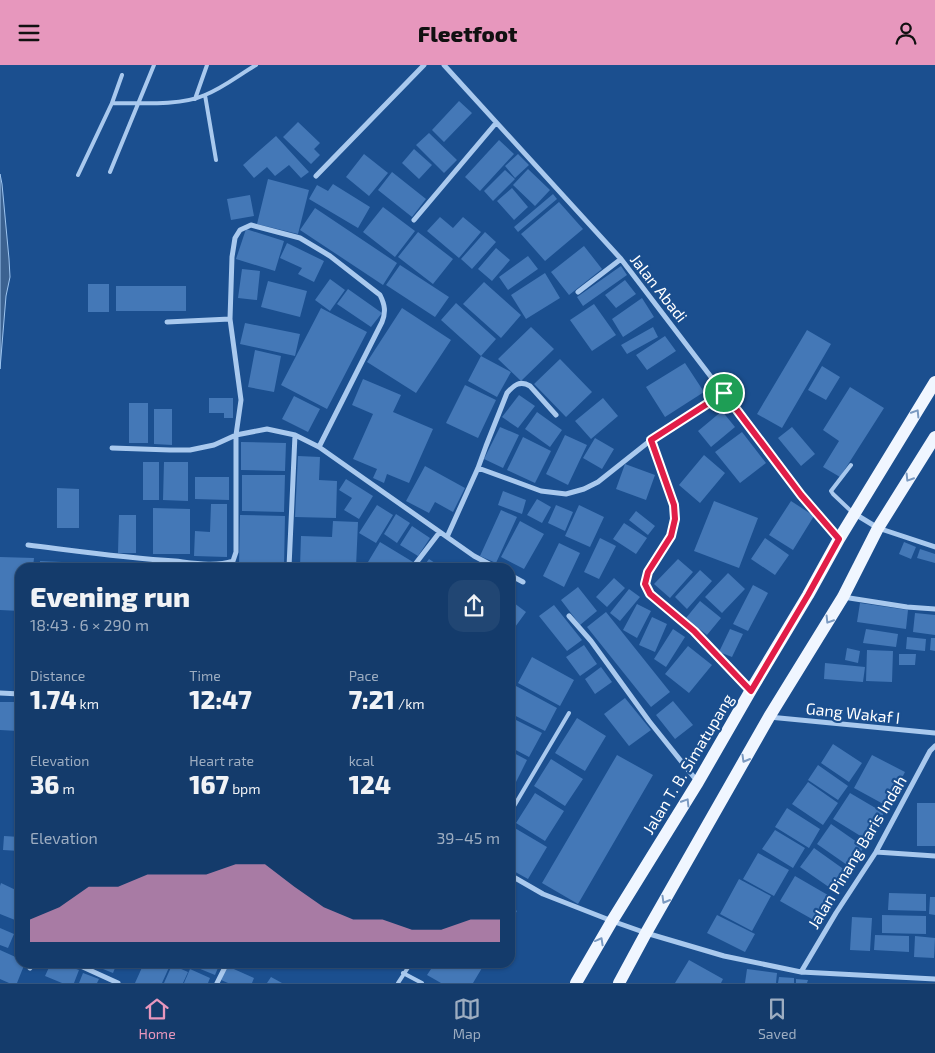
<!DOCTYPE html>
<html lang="en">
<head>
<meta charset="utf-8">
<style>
  body { margin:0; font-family:"Exo 2",sans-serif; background:#214673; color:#f1f3f6; height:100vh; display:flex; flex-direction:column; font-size:19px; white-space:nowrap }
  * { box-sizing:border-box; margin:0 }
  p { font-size:16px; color:#9dadc1 }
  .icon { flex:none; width:28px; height:28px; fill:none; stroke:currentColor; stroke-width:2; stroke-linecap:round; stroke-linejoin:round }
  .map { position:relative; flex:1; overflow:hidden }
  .side { position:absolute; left:15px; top:498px; width:500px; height:405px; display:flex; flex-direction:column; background:#143b6b; border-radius:15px; box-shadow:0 1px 4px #0004,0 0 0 1px #33557e }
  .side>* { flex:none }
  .pin { position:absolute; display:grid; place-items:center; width:42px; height:42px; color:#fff; margin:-21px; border:2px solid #fff; border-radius:50%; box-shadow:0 1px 5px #0007 }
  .round { display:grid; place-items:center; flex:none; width:52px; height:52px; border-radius:15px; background:#214673 }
  .overview { display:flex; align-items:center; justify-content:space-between; height:85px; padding:0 15px }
  h1 { font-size:28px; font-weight:800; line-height:38px }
  .stats { display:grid; grid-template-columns:repeat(3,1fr); gap:8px; height:85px; padding:5px 15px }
  .stats div { display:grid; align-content:center }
  .stats b { font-size:25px; font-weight:800 }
  .stats small { font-size:14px; font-weight:400 }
  .stats p { font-size:14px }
  .chart { height:140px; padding:10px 15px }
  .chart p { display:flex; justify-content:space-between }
  .chart svg { width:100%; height:90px; margin-top:5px; fill:#e797bd; opacity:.7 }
  header { display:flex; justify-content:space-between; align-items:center; height:65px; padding:0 15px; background:#e797bd; color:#111; font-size:22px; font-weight:800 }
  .dock { display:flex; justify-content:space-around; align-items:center; height:70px; border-top:1px solid #33557e; background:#143b6b; font-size:14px; color:#9dadc1 }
  .dock a { display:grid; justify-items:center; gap:2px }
  .dock .on { color:#e797bd }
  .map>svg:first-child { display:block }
</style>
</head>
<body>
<header><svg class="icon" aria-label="menu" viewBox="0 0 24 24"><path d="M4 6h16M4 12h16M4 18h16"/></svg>Fleetfoot<svg class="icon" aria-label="person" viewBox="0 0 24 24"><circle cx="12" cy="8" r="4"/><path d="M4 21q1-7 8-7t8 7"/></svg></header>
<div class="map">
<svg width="935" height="918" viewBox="0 0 935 918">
  <rect width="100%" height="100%" fill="#1b4f8f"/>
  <path fill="#3c6290" stroke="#9cc4f0" d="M0,109L2,119L9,194L10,212L6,231L0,304Z"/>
  <path fill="#4478b7" d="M459,36L472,48L444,77L432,65Z
    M298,57L320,78L314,84L320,90L311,99L283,72Z
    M429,68L457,95L444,108L416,80Z
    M276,71L309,107L301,113L289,100L275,111L267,102L254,113L243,100Z
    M499,75L514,89L480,126L465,112Z
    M414,84L432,100L419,114L402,98Z
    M364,89L388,108L369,131L346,112Z
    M518,89L529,100L515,113L505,101Z
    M528,104L550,125L535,141L513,120Z
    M505,105L515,114L493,136L484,126Z
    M392,107L426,134L412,152L378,125Z
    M268,114L309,125L298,169L257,159Z
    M333,119L370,142L358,163L309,134L317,120L328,126Z
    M512,123L528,142L514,155L497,136Z
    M553,129L557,134L518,167L514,162Z
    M250,130L254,151L231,155L227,134Z
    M559,137L583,164L545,196L521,169Z
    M383,142L415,166L395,192L363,167Z
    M315,143L397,198L383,220L300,165Z
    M440,152L453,163L463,152L481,167L459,193L427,166Z
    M246,164L284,176L275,206L236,194Z
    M418,167L453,194L433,219L398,192Z
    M485,167L496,177L472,204L461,194Z
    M287,178L324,196L314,217L298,209L302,203L280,193Z
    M584,181L602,204L569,230L551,207Z
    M496,183L510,195L492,216L478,204Z
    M528,191L538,204L508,225L499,212Z
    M400,200L449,232L435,252L386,220Z
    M621,201L627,210L583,241L577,232Z
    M242,204L260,206L257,235L238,233Z
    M545,208L560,233L526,254L511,230Z
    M330,214L345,225L330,246L315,235Z
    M625,215L636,229L616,243L605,230Z
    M268,216L307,226L300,252L261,242Z
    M484,217L521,250L501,273L463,239Z
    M88,219H109V247H88Z
    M116,221H186V246H116Z
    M348,224L382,248L371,262L337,239Z
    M642,233L654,252L623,272L612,254Z
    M456,238L496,274L481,291L441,255Z
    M594,239L616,270L592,286L570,255Z
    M321,243L367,267L327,344L281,320Z
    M402,243L451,275L416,328L367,297Z
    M245,258L300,269L295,291L240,279Z
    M531,262L554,284L521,316L498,294Z
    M653,262L658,272L627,289L621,280Z
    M807,265L831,279L782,363L757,349Z
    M665,271L676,286L647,305L636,290Z
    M255,285L281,291L274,327L248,322Z
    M481,291L511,307L497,332L468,316Z
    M560,294L592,327L566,352L534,319Z
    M685,298L704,327L665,352L646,322Z
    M822,301L840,312L826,335L808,325Z
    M363,314L401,330L393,347L433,364L409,418L387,409L384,418L373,413L377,404L353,394L373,349L352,340Z
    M465,320L496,335L478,373L446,358Z
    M850,322L884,343L840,412L823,402L839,376L823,365Z
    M519,330L535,341L518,363L502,352Z
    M294,331L320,344L308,367L282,354Z
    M209,333H233V353H224V348H209Z
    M603,333L618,351L591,374L575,356Z
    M129,338H148V378H129Z
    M154,344H172V380L154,379Z
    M722,346L735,362L711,382L698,366Z
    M537,347L562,365L550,382L525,364Z
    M500,362L519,370L503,403L484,394Z
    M792,362L815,389L801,401L778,373Z
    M742,367L766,398L740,418L715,387Z
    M565,370L587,380L568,420L546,409Z
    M523,372L551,386L535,418L507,405Z
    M595,373L614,384L602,404L583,393Z
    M241,377L286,378L285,406L241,405Z
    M704,390L725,408L700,438L679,420Z
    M298,391L320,392L319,415L337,416L336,453L295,452Z
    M143,397H159V435H143Z
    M164,397H188V436L163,435Z
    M625,399L655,410L646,435L616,424Z
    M425,401L465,423L453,447L435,437L429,448L406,436Z
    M242,410H285L284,447L242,446Z
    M195,412H229V435L195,434Z
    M346,414L373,431L359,454L344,445L352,433L339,425Z
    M57,423L79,424V463H57Z
    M503,426L526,435L522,449L498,440Z
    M537,434L551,442L542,458L527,450Z
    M714,436L758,453L739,503L694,486Z
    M791,436L814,451L793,485L769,470Z
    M211,439H227V492L194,491L195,466L210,467Z
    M377,440L393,450L376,478L359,468Z
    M556,440L573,447L565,466L548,458Z
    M579,440L604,452L590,482L565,471Z
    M153,443L190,444V489H153Z
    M501,445L517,452L496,498L480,491Z
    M636,446L655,461L648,470L629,455Z
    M396,449L410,458L397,478L384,469Z
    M119,450H136V488H118Z
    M240,450L285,451L284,502H239Z
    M333,456L358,457L356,502H300L301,471L332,472Z
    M520,456L544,469L524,504L501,492Z
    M624,458L647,473L636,489L613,474Z
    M412,461L430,473L418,491L400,480Z
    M600,473L616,481L599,514L584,507Z
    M765,473L789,490L775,510L751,494Z
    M380,477L413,497L410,502H365Z
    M904,477L916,482L911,494L899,489Z
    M559,478L580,488L564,522L543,511Z
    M920,484L935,489V498L917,493Z
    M0,492L34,493L33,502H20V546L0,545Z
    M429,494L441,502H423Z
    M678,494L693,507L670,533L654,519Z
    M40,496L84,498V502H40Z
    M700,505L712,516L687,544L675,532Z
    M728,508L745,524L722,548L705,532Z
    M614,513L625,523L607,542L596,532Z
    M753,520L768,528L748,566L733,559Z
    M578,522L597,546L580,560L561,535Z
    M629,524L640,532L620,556L610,548Z
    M510,535L526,547L510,569Z
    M700,536L721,553L707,570L686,553Z
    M860,538L908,545L906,564L857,557Z
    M637,539L651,546L637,573L623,565Z
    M554,540L582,575L567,586L539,551Z
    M606,547L670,627L651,642L587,562Z
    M915,548L935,550V570L913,567Z
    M652,552L667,559L655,587L639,580Z
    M673,564L685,572L666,602L654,594Z
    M730,564L743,569L732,592L719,587Z
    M866,564L898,569L896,582L863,578Z
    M907,572L926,574L925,586L906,584Z
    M931,573H935V586L930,585Z
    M584,580L597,599L580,611L566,592Z
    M688,581L712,600L689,628L665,609Z
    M847,583L860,586L858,598L845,595Z
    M867,585L893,586L892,617L866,616Z
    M899,589H916L915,600H899Z
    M532,592L574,615L560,641L518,618Z
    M825,598L865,602L863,617L824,614Z
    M601,602L612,617L595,629L585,614Z
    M516,621L557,643L545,666L510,648V632Z
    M625,633L651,665L629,681L604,649Z
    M673,636L693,660L675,674L656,650Z
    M0,637H19L18,666L0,665Z
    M510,652L542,668L529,692L510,682Z
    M577,653L606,671L585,706L555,688Z
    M833,679L862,698L849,717L821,698Z
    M510,686L527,695L513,723L510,721Z
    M617,690L653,710L578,839L542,818Z
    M872,690L905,707L887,741L854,723Z
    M551,694L583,714L565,741L534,721Z
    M818,700L848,721L838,735L808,715Z
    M808,717L838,738L823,760L792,739Z
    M535,728L564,746L545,776L516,758Z
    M850,728L884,748L867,775L833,754Z
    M917,738H935V781H917Z
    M787,743L820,764L809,783L775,762Z
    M831,759L864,782L850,802L817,779Z
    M513,762L547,782L528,814L510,804V767Z
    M775,765L805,783L793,803L762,784Z
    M4,771L20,772V786L3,785Z
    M814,783L849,808L836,827L800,802Z
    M758,788L789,805L774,831L743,814Z
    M795,811L833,833L819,858L780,836Z
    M739,814L771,831L752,866L720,849Z
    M1,818L20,827V857L0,849V821Z
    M889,828L926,829V846L888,845Z
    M930,832H935V850L929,849Z
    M510,842L517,846L510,857Z
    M717,850L755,869L745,887L707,868Z
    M882,850L926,851V869L882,868Z
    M852,852L872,853L870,886L850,885Z
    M0,863L14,869L8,883L0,880Z
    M875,870L909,871V887L874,885Z
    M915,871L935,873L934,893L914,892Z
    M0,885L20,894V898H25L17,918H9L0,914Z
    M689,895L723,914L721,918H675Z
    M51,898H60L79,905L74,918H62L45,911Z
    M88,898H117L113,908Z
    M144,898H171L162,918H135Z
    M189,898H220L215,910L188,899Z
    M305,898H321L319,903Z
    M435,898H485L473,918H441L427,910Z
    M172,900L188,907L183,918H164Z
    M227,901L254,913L252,918H228L221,915Z
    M190,904L210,913L208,918H184Z
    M747,904L777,908L776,918H745Z
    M83,908L99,914L97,918H79Z
    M271,912L282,918H267Z
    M779,912L794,913V918H778Z
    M796,914L808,915L807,918H796Z"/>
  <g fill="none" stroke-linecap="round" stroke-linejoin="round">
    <path stroke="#a9c9ee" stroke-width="4" d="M122,10L112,38C139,38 181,41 205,30C223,23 239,10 256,0
      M205,30L216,95
      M195,34L207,0
      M110,107L154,0
      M78,110L112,38
      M851,400L831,426L833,429L852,447
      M510,748L569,648
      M403,908L422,918
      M398,918L411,898"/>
    <path stroke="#a9c9ee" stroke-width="5" d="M444,0L621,194L801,430L838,474
      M316,111L424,0
      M414,155L496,58
      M578,227L621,194
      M167,257L230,254
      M651,375L674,440L675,454L671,471L649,507L645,519L650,529L694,566L750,625
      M112,383L170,385H190L214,380L236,370L267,364L295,370L319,382L474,491L495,502
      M478,403L541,426L566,429L584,424L598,417L651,375L724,328
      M855,449L878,463L935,482
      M447,472L478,403L486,381L507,328C514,320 520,315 530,321L556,350
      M28,480C77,486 126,493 175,496C193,498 215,502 233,496L236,487V370L241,335L230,254L232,192L235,173L240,165L251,160L300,173L330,191L380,230C385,240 386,247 382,257L319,382
      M289,502L295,370
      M413,502L439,468
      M510,510L523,517
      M843,532L907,542L935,544
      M569,551L591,576L649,656L697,716
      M0,628L20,629
      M769,652L935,668
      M876,787L935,791
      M510,810L543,829L612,856L646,868L724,891L801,907L935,914
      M74,898L118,918
      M30,903L33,898
      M801,907L836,848L876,787L930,686L935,681
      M217,918L227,898"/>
    <path stroke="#f0f6ff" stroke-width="12" d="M576,918L612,856L698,717L751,625L808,530L839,474L935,317
      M619,918L646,868L769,652L843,532L878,463L935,372"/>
  </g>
  <defs><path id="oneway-chevron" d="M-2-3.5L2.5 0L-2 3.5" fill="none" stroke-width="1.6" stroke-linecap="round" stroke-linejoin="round" transform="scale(1.25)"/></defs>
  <g stroke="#7b9ac1">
    <use href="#oneway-chevron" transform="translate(916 348) rotate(-58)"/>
    <use href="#oneway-chevron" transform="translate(909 413) rotate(122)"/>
    <use href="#oneway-chevron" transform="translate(829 555) rotate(122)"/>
    <use href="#oneway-chevron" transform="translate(745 694) rotate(120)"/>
    <use href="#oneway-chevron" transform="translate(686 737) rotate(-58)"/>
    <use href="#oneway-chevron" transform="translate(665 835) rotate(120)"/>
    <use href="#oneway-chevron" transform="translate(600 876) rotate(-61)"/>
  </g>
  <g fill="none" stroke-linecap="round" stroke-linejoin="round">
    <g stroke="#fff" stroke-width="10">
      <path id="route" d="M724,328L801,430L839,474L808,530L751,626L694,566L650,529L645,519L648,507L671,471L675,454L674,440L651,375Z"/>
    </g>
    <use href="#route" stroke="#e11d48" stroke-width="6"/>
  </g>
  <g text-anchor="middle" stroke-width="4.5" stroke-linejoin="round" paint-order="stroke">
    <g font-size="16" fill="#fff" stroke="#1b4f8f">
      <text transform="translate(659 223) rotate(52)" y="6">Jalan Abadi</text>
      <text transform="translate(853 648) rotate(6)" y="6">Gang Wakaf I</text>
      <text transform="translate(688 699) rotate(-59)" y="6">Jalan T. B. Simatupang</text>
      <text transform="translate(857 787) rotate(-59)" y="6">Jalan Pinang Baris Indah</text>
    </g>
  </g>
</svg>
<div class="pin" style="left:724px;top:328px;background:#1e9e55"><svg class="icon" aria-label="arrive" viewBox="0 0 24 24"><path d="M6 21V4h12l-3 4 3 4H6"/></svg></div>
<section class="side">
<div class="overview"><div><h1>Evening run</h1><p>18:43 · 6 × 290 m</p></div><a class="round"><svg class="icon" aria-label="share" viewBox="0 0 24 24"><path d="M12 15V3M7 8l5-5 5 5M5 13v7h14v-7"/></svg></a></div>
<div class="stats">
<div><p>Distance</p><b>1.74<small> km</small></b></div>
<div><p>Time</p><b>12:47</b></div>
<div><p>Pace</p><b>7:21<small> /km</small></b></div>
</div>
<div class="stats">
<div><p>Elevation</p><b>36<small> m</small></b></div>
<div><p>Heart rate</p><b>167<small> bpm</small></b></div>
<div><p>kcal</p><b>124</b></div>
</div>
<div class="chart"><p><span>Elevation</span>39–45 m</p>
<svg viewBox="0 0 160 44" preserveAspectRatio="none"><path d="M0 44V33L10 27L20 17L30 17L40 11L50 11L60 11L70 6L80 6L90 17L100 27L110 33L120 33L130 38L140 38L150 33L160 33V44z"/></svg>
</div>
</section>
</div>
<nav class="dock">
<a class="on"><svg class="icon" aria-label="home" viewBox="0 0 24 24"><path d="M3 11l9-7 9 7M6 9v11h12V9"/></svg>Home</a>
<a><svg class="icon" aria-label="map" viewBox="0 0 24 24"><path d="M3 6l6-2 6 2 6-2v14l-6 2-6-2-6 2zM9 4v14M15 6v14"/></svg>Map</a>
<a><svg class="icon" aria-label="saved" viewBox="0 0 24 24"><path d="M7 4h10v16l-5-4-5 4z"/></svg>Saved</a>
</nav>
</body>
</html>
